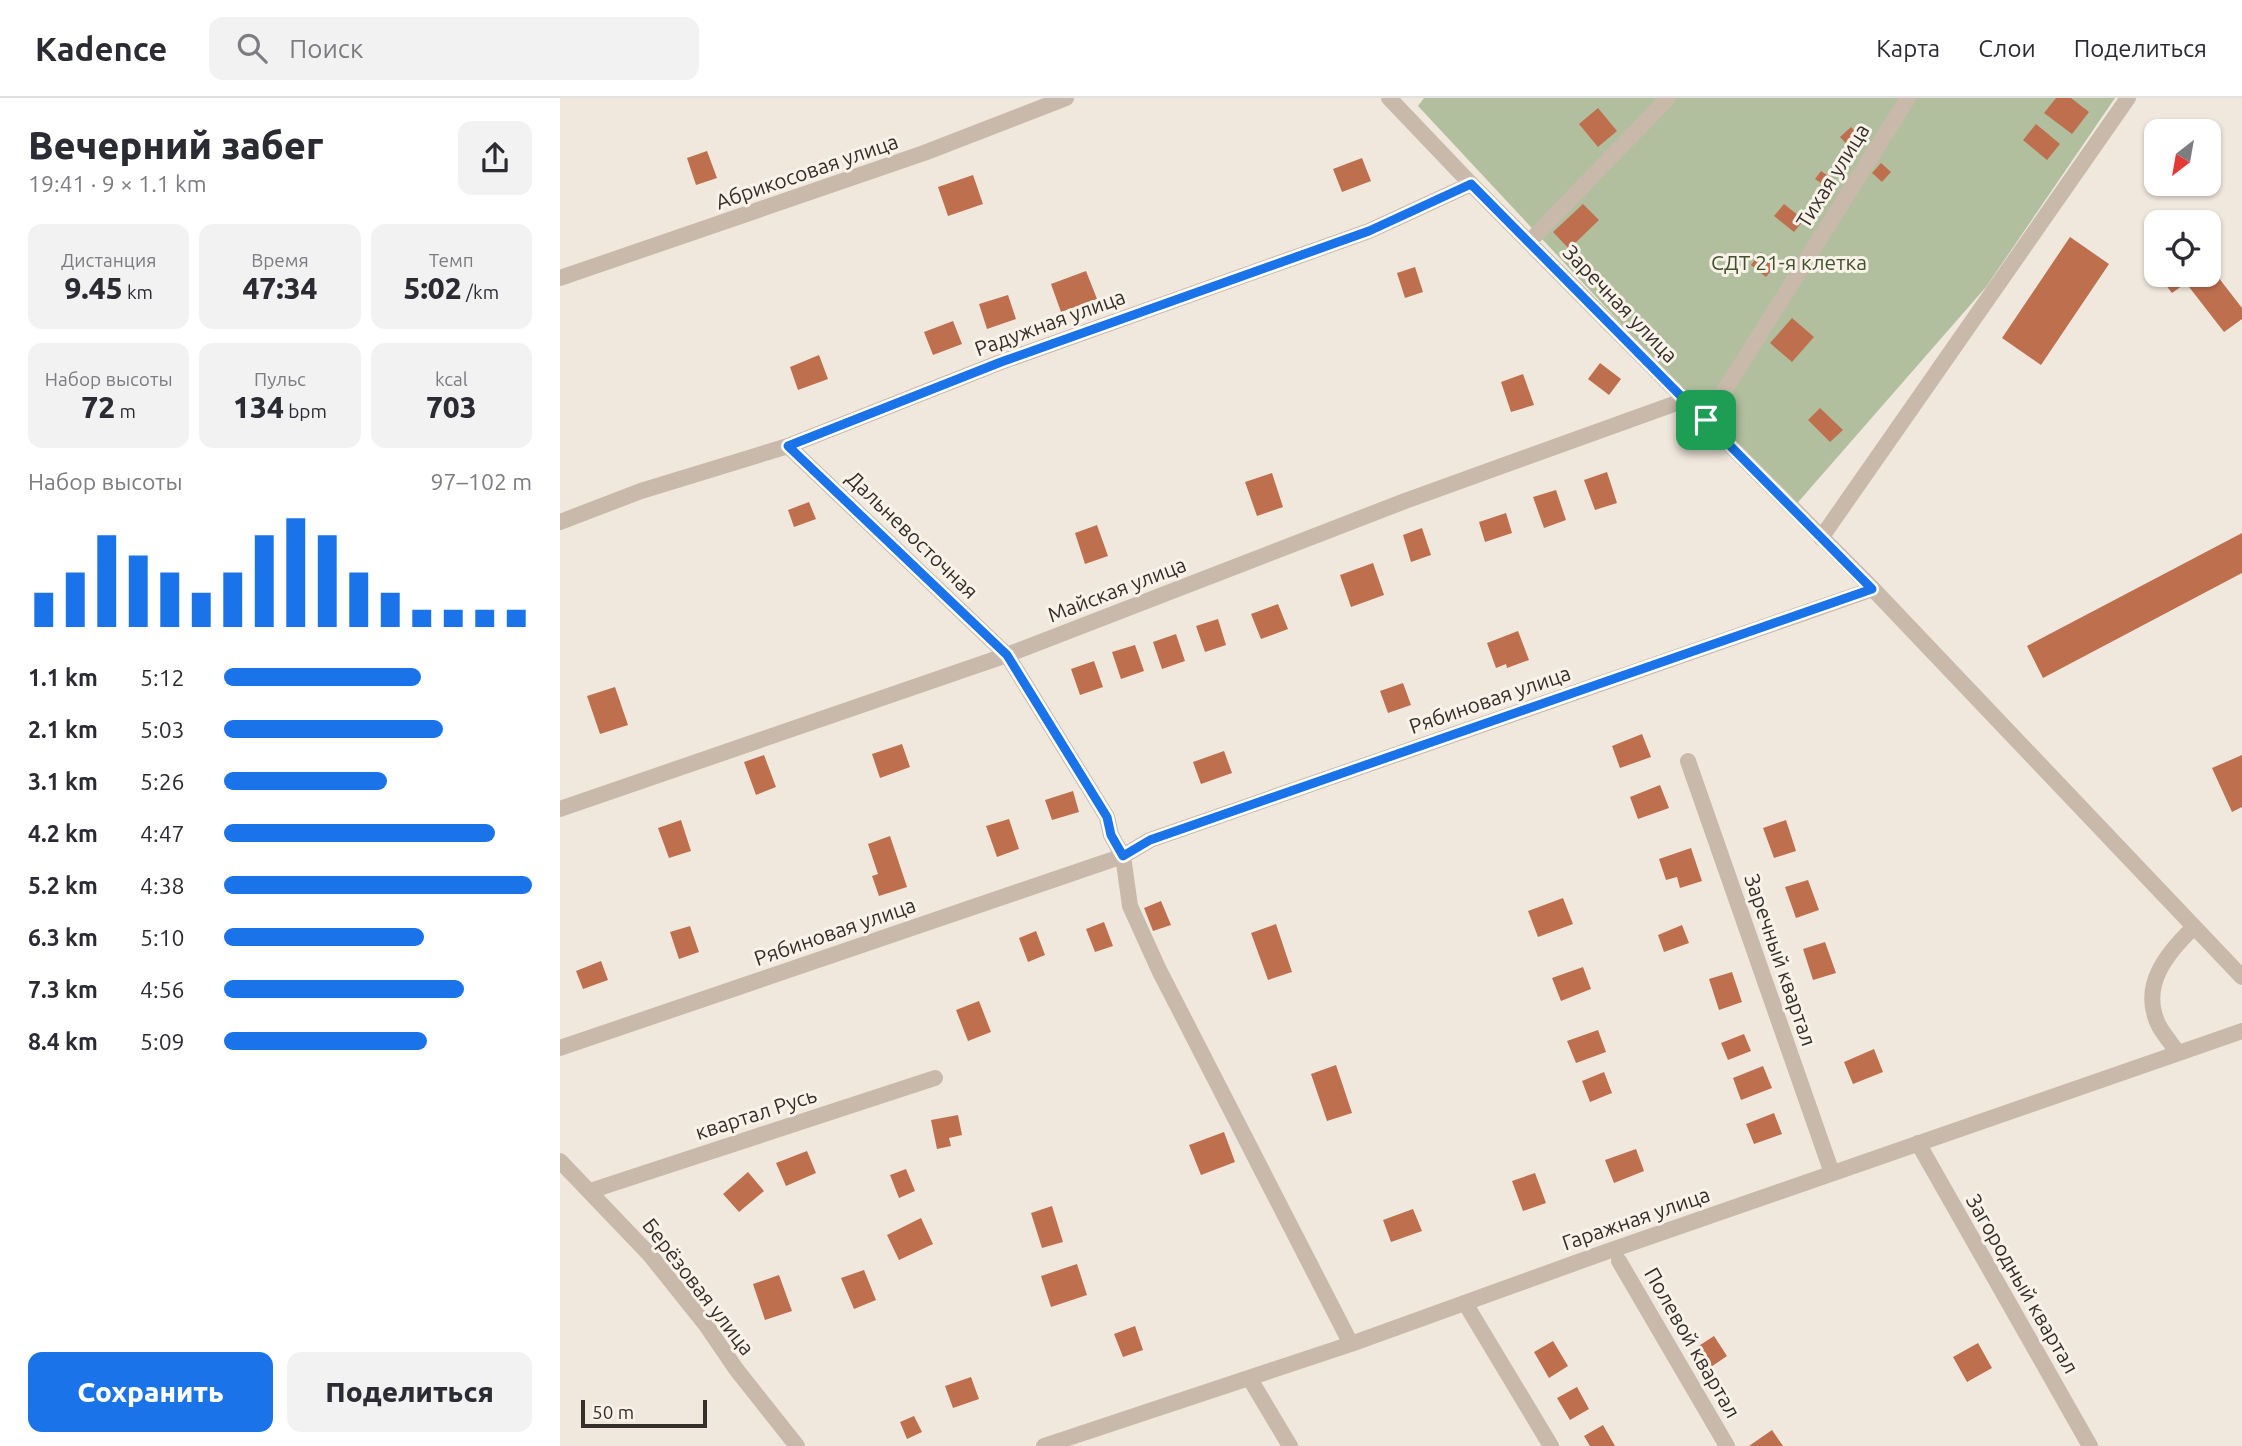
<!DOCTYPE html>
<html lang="ru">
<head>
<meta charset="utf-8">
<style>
  body { margin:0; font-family:Ubuntu,sans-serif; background:#f2f2f3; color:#2b2b33; height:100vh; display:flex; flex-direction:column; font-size:26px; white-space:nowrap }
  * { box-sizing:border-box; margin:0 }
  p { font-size:23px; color:#7c7c81 }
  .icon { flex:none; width:38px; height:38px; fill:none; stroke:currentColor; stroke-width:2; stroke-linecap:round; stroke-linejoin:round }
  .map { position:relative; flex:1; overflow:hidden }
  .details { display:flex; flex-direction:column; background:#fff; width:560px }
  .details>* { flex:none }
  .needle { width:46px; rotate:211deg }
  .tools { position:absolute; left:1584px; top:21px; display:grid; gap:14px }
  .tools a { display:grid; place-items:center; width:77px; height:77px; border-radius:14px; background:#fff; box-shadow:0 2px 5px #0004; font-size:35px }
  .scale { position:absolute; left:21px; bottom:18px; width:126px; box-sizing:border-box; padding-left:7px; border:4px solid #362e29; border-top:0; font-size:19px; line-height:24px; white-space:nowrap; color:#362e29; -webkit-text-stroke:5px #f8f2e9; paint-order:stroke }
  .pin { position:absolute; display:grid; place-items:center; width:60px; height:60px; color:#fff; margin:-30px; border-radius:14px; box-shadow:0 4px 10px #0006 }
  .round { display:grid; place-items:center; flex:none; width:74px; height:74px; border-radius:14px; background:#f2f2f3 }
  .overview { display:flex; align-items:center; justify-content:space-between; height:119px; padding:0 28px }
  h1 { font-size:38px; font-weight:800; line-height:52px }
  .stats { display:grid; grid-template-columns:repeat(3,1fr); gap:10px; height:119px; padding:7px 28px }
  .stats div { display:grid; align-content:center; border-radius:14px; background:#f2f2f3; text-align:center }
  .stats b { font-size:30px; font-weight:800 }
  .stats small { font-size:19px; font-weight:400 }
  .stats p { font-size:19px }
  .chart { height:196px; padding:14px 28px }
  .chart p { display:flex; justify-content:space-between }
  .chart svg { width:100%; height:126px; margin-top:7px; stroke:#1a73e8; stroke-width:6 }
  .action { display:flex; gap:14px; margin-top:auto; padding:14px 28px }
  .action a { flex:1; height:80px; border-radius:14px; background:#1a73e8; color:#fff; font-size:28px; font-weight:800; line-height:80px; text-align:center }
  .action a+a { background:#f2f2f3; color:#2b2b33 }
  ul { padding:0 28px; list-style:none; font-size:23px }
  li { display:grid; grid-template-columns:112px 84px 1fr; align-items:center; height:52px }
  li i { height:18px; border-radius:9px; background:#1a73e8 }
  header { display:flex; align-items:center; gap:42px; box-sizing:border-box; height:98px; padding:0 35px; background:#fff; border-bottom:2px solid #e1e1e2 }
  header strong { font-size:33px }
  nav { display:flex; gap:38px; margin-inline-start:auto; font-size:24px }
  .search { width:490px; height:63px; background:#f2f2f3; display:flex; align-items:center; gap:18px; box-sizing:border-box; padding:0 24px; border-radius:14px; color:#7c7c81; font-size:26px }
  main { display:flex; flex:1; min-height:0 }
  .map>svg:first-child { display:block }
</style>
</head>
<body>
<header>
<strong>Kadence</strong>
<div class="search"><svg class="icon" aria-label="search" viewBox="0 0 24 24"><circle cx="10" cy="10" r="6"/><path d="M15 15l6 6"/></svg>Поиск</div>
<nav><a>Карта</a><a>Слои</a><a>Поделиться</a></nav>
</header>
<main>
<section class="details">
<div class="overview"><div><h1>Вечерний забег</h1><p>19:41 · 9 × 1.1 km</p></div><a class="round"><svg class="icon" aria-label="share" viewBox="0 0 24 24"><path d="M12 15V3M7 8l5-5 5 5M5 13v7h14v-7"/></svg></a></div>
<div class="stats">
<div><p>Дистанция</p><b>9.45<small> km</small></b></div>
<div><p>Время</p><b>47:34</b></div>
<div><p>Темп</p><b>5:02<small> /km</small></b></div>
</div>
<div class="stats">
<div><p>Набор высоты</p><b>72<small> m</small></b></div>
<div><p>Пульс</p><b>134<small> bpm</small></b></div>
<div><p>kcal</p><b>703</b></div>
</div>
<div class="chart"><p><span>Набор высоты</span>97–102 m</p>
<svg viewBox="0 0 160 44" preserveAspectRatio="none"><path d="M5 44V32M15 44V25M25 44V12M35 44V19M45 44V25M55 44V32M65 44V25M75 44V12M85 44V6M95 44V12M105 44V25M115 44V32M125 44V38M135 44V38M145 44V38M155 44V38"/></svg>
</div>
<ul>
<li><b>1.1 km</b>5:12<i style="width:64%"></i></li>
<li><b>2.1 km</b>5:03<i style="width:71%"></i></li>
<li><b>3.1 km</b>5:26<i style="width:53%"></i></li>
<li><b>4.2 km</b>4:47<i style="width:88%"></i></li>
<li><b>5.2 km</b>4:38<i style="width:100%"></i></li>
<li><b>6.3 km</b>5:10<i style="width:65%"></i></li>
<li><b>7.3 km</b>4:56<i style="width:78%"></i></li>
<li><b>8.4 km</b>5:09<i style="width:66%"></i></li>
</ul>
<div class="action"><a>Сохранить</a><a>Поделиться</a></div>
</section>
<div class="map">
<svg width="1682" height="1348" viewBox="0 0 1682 1348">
  <rect width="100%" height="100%" fill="#f1e8dd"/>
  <path fill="#b2bf9e" d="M864,0H1555L1426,189L1233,410L858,8Z"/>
  <path fill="#be6f4e" d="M1496,0H1511L1529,14L1512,36L1484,15Z
    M1038,10L1057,33L1038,49L1019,26Z
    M1476,26L1500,46L1487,62L1463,42Z
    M1291,29L1304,43L1293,53L1280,39Z
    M147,53L157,80L136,87L127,60Z
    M802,60L811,83L782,94L773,71Z
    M1321,65L1331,74L1322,84L1312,75Z
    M1261,73L1274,82L1268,90L1255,81Z
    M413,77L423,106L388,118L378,89Z
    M1023,106L1039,122L1009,151L993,134Z
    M1224,106L1244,122L1234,134L1214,118Z
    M1510,139L1549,166L1481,267L1442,240Z
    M1201,154L1217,165L1206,179L1191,167Z
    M1648,166L1682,210V221L1664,234L1626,185L1612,195L1601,181L1606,177H1648Z
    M855,169L863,194L845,200L837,175Z
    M526,173L537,201L501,214L491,186Z
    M448,197L456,221L427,231L419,206Z
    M1232,220L1254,239L1232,264L1210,245Z
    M393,223L402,246L373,257L364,234Z
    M259,257L268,281L238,292L230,269Z
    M1040,265L1061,281L1049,297L1028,281Z
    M963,276L974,307L951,314L941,284Z
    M1260,310L1283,332L1270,344L1248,322Z
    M1047,374L1057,405L1035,412L1024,382Z
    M712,375L723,409L697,418L685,384Z
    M996,392L1006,422L984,430L973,399Z
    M249,404L256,421L234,429L228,412Z
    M946,415L952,435L925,444L919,424Z
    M537,427L548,458L525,466L515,435Z
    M862,430L871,457L851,464L843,437Z
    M1682,435V475L1483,580L1467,548Z
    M813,465L824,497L791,509L780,477Z
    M718,506L728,531L701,541L691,516Z
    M658,521L666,547L645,554L636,528Z
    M958,533L969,562L947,570L946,566L936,570L927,545Z
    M616,536L625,563L602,571L593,544Z
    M575,547L584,573L561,581L552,554Z
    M534,563L543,589L520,597L511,571Z
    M843,585L851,607L828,615L820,593Z
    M55,589L68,627L40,636L27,598Z
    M1082,636L1091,659L1060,670L1052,648Z
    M342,646L350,669L320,680L312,656Z
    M664,653L672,675L641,686L633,664Z
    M204,657L216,689L196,697L184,664Z
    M1682,657V709L1672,714L1652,670Z
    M1100,687L1109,710L1078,721L1070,699Z
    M513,693L519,714L492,722L485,702Z
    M449,721L459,751L437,759L426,728Z
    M121,722L131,753L109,760L98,730Z
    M1226,722L1236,753L1214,760L1203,730Z
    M330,738L347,789L319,798L312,778L318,776L308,746Z
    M1131,750L1142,783L1120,790L1117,779L1106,782L1099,761Z
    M1248,782L1259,812L1236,820L1225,789Z
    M1003,800L1013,826L978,839L968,813Z
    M601,803L611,827L593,833L584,810Z
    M544,824L553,848L535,854L526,831Z
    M716,826L732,874L708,882L691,835Z
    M1122,827L1129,845L1104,854L1098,837Z
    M130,828L139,854L119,861L110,834Z
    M476,833L485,857L468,864L459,840Z
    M1265,844L1276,875L1253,882L1243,851Z
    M41,863L48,882L23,891L16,873Z
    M1023,869L1031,891L1001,903L992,880Z
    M1172,874L1182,904L1159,912L1149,881Z
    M419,903L431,934L408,943L396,912Z
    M1038,932L1046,954L1016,965L1007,943Z
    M1184,936L1191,953L1168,962L1161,945Z
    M1314,951L1323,974L1293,986L1284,964Z
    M776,967L792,1015L767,1023L751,976Z
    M1203,968L1212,990L1181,1002L1173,980Z
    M1044,974L1052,995L1030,1004L1022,983Z
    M1214,1015L1222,1036L1194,1046L1186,1026Z
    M398,1017L402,1037L389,1040L391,1048L377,1051L371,1022Z
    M664,1034L675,1064L641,1077L629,1047Z
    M1076,1051L1084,1073L1054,1085L1045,1062Z
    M247,1053L256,1075L226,1088L216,1065Z
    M346,1071L355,1093L339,1100L330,1077Z
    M188,1074L204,1093L179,1114L163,1096Z
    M975,1075L986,1105L963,1113L952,1083Z
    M492,1108L503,1144L482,1150L471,1115Z
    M853,1111L862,1133L831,1144L823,1122Z
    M361,1120L373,1146L339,1162L327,1137Z
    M517,1166L527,1197L491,1209L481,1178Z
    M304,1172L316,1202L294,1211L281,1180Z
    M219,1177L232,1213L205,1222L193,1186Z
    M575,1228L583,1252L563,1259L554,1236Z
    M1154,1238L1167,1258L1148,1271L1134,1251Z
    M993,1243L1008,1268L989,1280L974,1254Z
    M1418,1245L1432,1270L1407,1284L1393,1259Z
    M411,1279L419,1301L393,1310L385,1288Z
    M1017,1289L1029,1311L1010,1322L997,1300Z
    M354,1318L362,1334L347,1341L340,1324Z
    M1043,1327L1055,1348H1030L1024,1338Z
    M1212,1332L1223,1348H1189Z"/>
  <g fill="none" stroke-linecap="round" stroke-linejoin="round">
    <path stroke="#c8b9aa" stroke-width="16" d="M829,0L911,86L1313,491L1682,879
      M969,144L1108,0
      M0,180L364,55L506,0
      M1146,322L1348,0
      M0,424L81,393L228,348L441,264L809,133L911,86
      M1261,440L1568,0
      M1128,663L1272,1075
      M0,711L447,557L845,403L1125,302
      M0,950L563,758L551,737L547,719L447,557L228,348
      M1618,955C1612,946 1604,937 1599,928C1579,888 1607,855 1634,829
      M1358,1045L1530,1348
      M0,1063L90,1157L146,1227L176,1271L237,1348
      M30,1093L375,980
      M1059,1163L1167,1348
      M905,1205L991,1348
      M791,1246L599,872L570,808L563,758L590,742L1313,491
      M690,1281L730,1348
      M484,1348L791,1246L1040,1156L1682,933"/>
  </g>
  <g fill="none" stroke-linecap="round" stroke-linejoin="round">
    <g stroke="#fff" stroke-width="14">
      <path id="route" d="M911,86L1312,491L590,742L563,758L551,737L547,719L447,557L228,348L441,264L809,133Z"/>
    </g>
    <use href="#route" stroke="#1a73e8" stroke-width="9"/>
  </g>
  <g text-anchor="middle" stroke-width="6" stroke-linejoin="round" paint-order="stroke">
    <g font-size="21" fill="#362e29" stroke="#f8f2e9">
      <text transform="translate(247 74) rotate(-19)" y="7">Абрикосовая улица</text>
      <text transform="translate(1273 78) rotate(-58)" y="7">Тихая улица</text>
      <text transform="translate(1060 206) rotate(46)" y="7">Заречная улица</text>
      <text transform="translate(490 225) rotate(-20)" y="7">Радужная улица</text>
      <text transform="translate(352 437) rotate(44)" y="7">Дальневосточная</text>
      <text transform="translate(557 492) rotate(-21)" y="7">Майская улица</text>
      <text transform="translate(930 602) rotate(-19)" y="7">Рябиновая улица</text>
      <text transform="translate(275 834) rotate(-19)" y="7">Рябиновая улица</text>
      <text transform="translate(1220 862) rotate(71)" y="7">Заречный квартал</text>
      <text transform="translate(196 1016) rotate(-18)" y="7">квартал Русь</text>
      <text transform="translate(1076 1121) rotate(-19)" y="7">Гаражная улица</text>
      <text transform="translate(1462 1186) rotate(60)" y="7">Загородный квартал</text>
      <text transform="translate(138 1189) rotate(52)" y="7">Берёзовая улица</text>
      <text transform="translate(1132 1245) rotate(60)" y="7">Полевой квартал</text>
    </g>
    <g font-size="21" fill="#43522e" stroke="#f8f2e9">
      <text x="1229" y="172">СДТ 21-я клетка</text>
    </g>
  </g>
</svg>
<div class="tools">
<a><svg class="needle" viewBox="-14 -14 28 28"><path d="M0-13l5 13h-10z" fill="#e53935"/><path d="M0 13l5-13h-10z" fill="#7c7c81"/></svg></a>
<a><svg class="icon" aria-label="locate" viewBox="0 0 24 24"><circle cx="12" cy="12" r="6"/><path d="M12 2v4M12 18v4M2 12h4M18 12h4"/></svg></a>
</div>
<div class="scale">50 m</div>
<div class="pin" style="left:1146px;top:322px;background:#1e9e55"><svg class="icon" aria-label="arrive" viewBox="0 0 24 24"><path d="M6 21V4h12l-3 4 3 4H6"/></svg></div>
</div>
</main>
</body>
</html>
